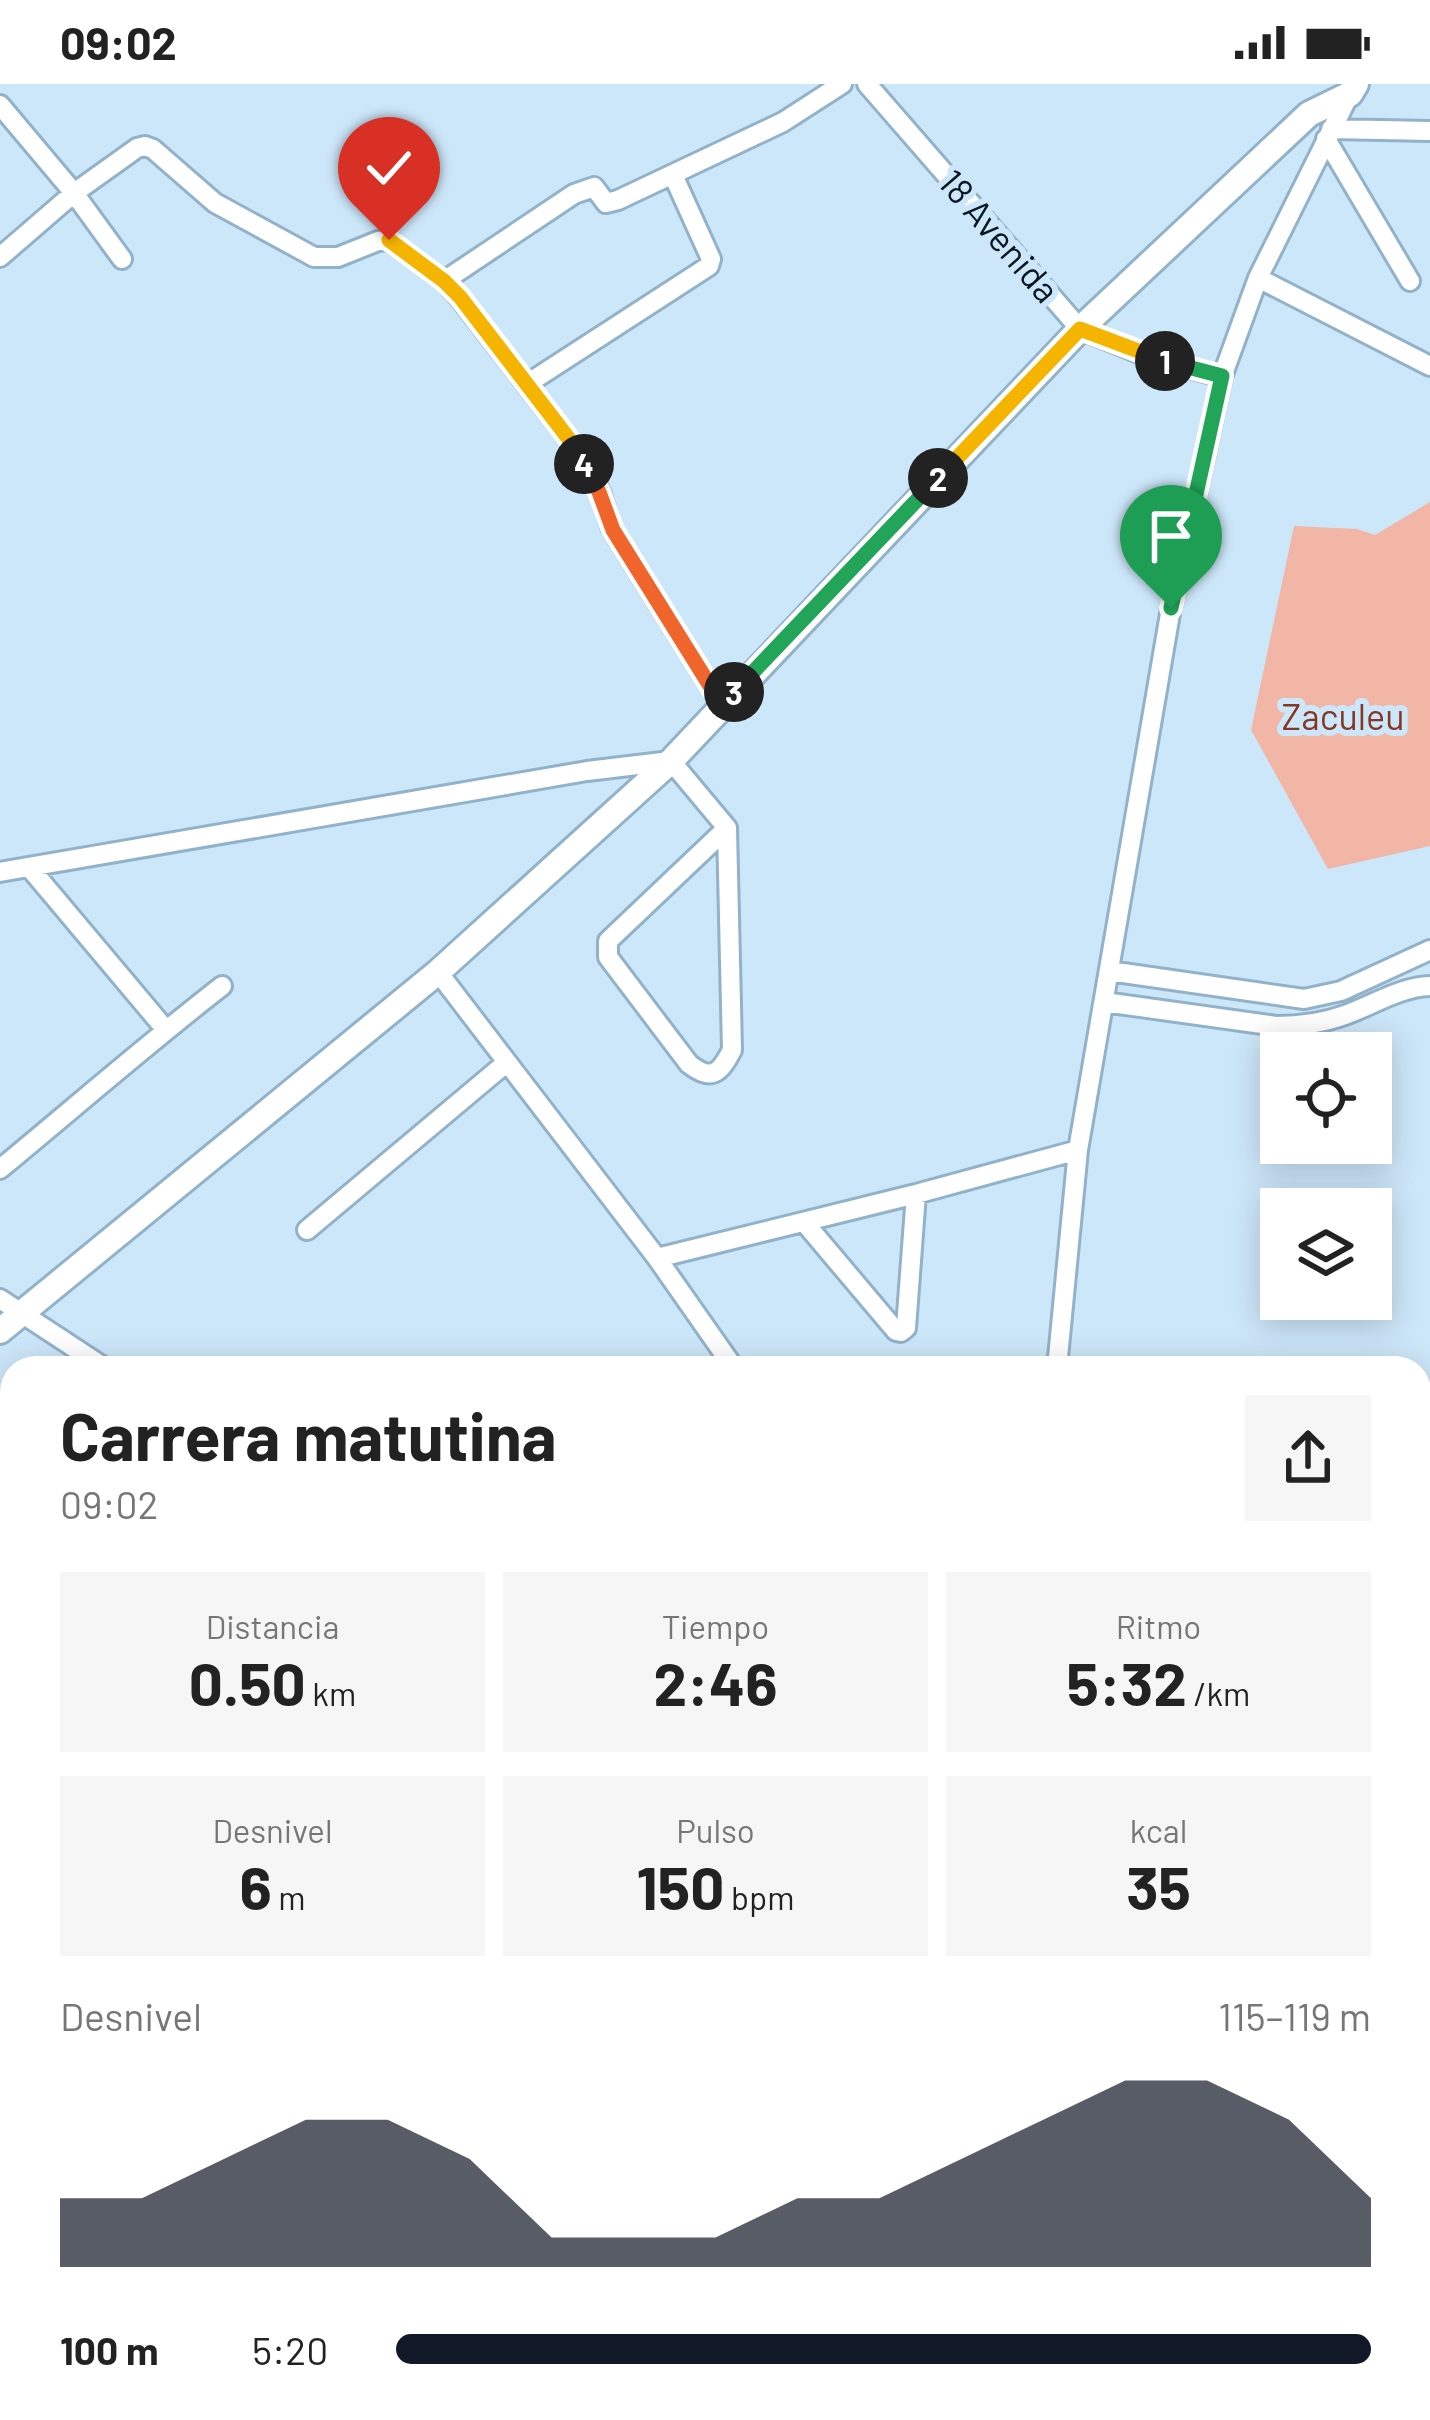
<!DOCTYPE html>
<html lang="es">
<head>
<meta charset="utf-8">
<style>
  body { margin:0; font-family:Barlow,sans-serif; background:#f6f6f6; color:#222; height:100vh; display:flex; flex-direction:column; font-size:45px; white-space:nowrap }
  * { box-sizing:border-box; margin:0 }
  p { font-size:39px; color:#767676 }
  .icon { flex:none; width:66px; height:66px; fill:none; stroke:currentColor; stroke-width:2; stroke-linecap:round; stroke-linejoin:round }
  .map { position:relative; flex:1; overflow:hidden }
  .drawer { position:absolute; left:0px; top:1272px; width:1431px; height:1065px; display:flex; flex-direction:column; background:#fff; border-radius:36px 36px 0 0; box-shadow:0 6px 30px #0003 }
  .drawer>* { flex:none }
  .buttons { position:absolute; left:1260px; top:948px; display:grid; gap:24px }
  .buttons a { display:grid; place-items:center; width:132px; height:132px; border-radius:0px; background:#fff; box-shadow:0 6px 30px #0003; font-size:60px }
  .pin { position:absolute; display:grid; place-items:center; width:102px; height:102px; color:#fff; margin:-123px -51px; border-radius:50% 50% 50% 0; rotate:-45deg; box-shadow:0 0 12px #0007 }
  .pin .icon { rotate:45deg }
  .km { position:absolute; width:60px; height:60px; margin:-30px; border-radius:50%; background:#222; color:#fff; font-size:33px; line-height:60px; text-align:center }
  .round { display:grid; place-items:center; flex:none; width:126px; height:126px; border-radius:0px; background:#f6f6f6 }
  .summary { display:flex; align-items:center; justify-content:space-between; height:204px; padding:0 60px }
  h1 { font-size:66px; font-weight:700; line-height:90px }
  .stats { display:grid; grid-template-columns:repeat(3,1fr); gap:18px; height:204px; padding:12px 60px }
  .stats div { display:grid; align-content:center; border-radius:0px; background:#f6f6f6; text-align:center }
  .stats b { font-size:60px; font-weight:700 }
  .stats small { font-size:33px; font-weight:400 }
  .stats p { font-size:33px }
  .chart { height:336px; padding:24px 60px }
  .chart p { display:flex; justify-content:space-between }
  .chart svg { width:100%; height:216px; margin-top:12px; fill:#111827; opacity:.7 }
  ul { padding:0 60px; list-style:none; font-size:39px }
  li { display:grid; grid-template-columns:192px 144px 1fr; align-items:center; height:90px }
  li i { height:30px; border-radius:15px; background:#111827 }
  .status { display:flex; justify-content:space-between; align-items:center; height:84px; padding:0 60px; background:#fff; direction:ltr }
  .status svg { height:33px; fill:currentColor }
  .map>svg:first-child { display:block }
</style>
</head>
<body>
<div class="status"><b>09:02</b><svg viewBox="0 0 49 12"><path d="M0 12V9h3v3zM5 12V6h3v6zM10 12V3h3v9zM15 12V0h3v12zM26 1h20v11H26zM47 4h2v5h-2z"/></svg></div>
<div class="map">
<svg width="1430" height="2336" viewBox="0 0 1430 2336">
  <rect width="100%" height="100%" fill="#cde7fa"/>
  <path fill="#f2b6a7" d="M1430,418V762L1328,785L1251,646L1294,442L1357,445L1375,451Z
    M1430,2065V2336H1329L1307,2325H1419V2066Z"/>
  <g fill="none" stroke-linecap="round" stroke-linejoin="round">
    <g stroke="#92b2c9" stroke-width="24">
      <path id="minor" d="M867,0L1080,245L1147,272L1222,293
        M0,21L74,109L122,175
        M1331,45L1430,47
        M1326,55L1410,197
        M0,173L74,109L137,64L145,62L153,65L215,119L314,173H338L378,157L389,156L444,197L459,213L572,359L600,408L612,445L722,621
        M1258,194L1430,282
        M444,197L574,110L594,103L606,119L618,116L783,38L842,0
        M527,300L709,182L711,175L673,91
        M29,783L166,946
        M0,788L587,687L671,677L727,744L732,966C720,989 712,998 689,980L608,873V857L727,744
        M1109,887L1304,915L1341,907L1430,866
        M438,888L657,1174L734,1284
        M1104,918L1276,942C1300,942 1323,939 1345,931C1373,921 1400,903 1430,902
        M0,1085C74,1024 146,961 222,902
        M804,1138L896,1247L901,1248L906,1244L916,1110
        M307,1146L506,979
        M657,1174L916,1110L1078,1066
        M0,1215L105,1284
        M1057,1284L1078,1066L1171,524L1222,293L1258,194L1349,11
        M0,1391L12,1409
        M1419,1408L1430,1409
        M1419,1775H1430
        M0,2323L12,2317
        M316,2325L329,2336
        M983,2325L989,2336
        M925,2336L929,2325
        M1181,2336L1193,2325"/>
    </g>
    <g stroke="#92b2c9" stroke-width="30">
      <path id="tertiary" d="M0,1247L438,888L671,677L1080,245L1309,30L1350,10L1356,0"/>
    </g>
    <use href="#minor" stroke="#fff" stroke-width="18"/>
    <use href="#tertiary" stroke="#fff" stroke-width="24"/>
  </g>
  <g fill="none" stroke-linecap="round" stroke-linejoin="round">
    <g stroke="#fff" stroke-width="24">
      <path id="split-1" d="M1165,277L1222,292L1171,524"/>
    </g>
    <g stroke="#fff" stroke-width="24">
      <path id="split-2" d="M938,394L1080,245L1165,277"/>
    </g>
    <g stroke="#fff" stroke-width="24">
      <path id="split-3" d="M734,608L938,394"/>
    </g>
    <g stroke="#fff" stroke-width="24">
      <path id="split-4" d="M584,380L599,408L613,446L722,621L734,608"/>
    </g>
    <g stroke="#fff" stroke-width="24">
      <path id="split-5" d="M389,156L444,197L460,213L572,359L584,380"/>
    </g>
    <use href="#split-1" stroke="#22a559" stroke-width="15"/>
    <use href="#split-2" stroke="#f5b400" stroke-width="15"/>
    <use href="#split-3" stroke="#22a559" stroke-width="15"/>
    <use href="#split-4" stroke="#f0652b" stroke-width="15"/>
    <use href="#split-5" stroke="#f5b400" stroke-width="15"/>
  </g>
  <g text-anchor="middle" stroke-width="12" stroke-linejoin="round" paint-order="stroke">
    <g font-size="36" fill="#0a161e" stroke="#cde7fa">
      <text transform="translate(999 152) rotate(49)" y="13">18 Avenida</text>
    </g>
    <g font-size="36" fill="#873623" stroke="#cde7fa">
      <text x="1343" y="646">Zaculeu</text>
    </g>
  </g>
</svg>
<div class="buttons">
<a><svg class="icon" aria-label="locate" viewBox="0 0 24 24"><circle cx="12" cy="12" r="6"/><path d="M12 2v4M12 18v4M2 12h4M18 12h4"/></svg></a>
<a><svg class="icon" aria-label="layers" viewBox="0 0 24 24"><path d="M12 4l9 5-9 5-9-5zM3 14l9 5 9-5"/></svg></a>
</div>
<div class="pin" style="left:1171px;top:524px;background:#1e9e55"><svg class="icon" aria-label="arrive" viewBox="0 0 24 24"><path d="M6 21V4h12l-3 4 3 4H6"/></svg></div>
<div class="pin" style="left:389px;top:156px;background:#d93025"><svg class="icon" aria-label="check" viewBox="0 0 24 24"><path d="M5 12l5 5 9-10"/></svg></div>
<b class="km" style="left:1165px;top:277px">1</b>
<b class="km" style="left:938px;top:394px">2</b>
<b class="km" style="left:734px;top:608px">3</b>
<b class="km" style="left:584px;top:380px">4</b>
<section class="drawer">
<div class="summary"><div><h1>Carrera matutina</h1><p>09:02</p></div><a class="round"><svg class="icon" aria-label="share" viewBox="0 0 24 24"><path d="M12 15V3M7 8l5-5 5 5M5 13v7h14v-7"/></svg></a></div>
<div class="stats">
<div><p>Distancia</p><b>0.50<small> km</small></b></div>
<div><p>Tiempo</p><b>2:46</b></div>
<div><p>Ritmo</p><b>5:32<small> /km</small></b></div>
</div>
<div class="stats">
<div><p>Desnivel</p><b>6<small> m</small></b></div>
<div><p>Pulso</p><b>150<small> bpm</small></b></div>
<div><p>kcal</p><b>35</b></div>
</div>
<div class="chart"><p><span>Desnivel</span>115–119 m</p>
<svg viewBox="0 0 160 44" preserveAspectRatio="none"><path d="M0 44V30L10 30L20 22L30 14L40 14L50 22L60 38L70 38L80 38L90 30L100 30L110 22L120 14L130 6L140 6L150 14L160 30V44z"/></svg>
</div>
<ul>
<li><b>100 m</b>5:20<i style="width:100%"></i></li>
</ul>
</section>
</div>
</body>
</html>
